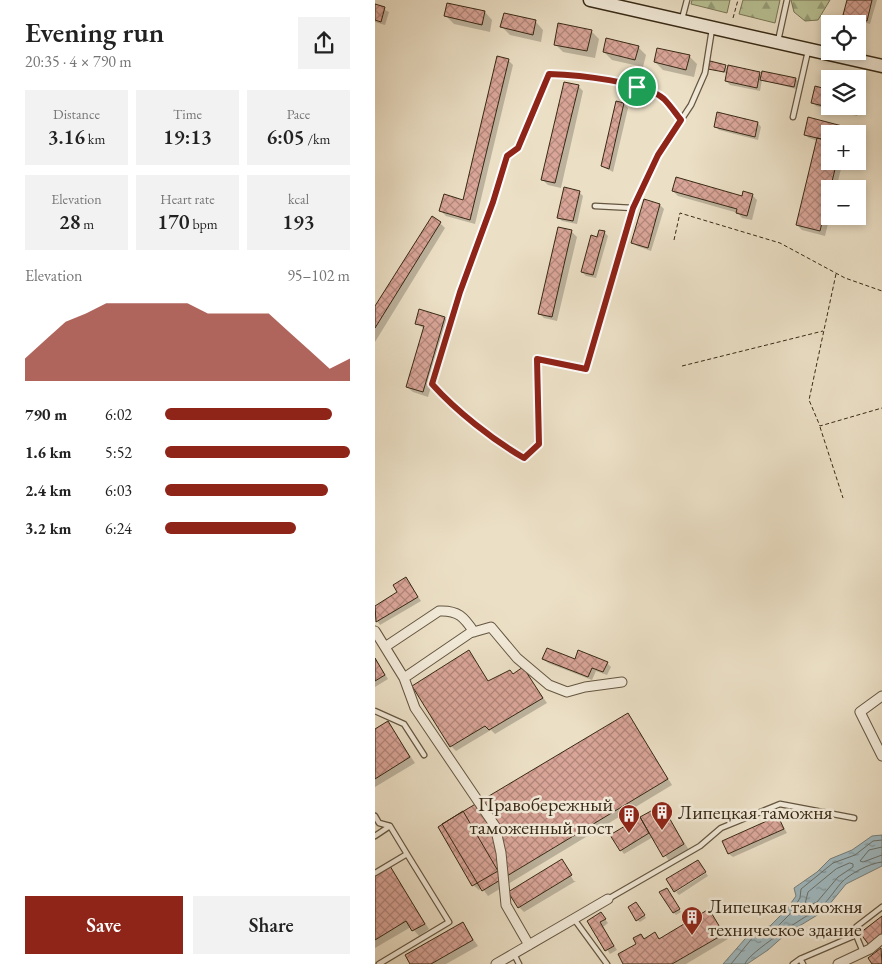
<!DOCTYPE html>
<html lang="en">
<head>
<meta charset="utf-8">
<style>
  body { margin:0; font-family:"EB Garamond",serif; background:#f2f2f2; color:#222; height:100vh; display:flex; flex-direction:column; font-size:19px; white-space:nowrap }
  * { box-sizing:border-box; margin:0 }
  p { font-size:16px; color:#767676 }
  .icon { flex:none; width:28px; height:28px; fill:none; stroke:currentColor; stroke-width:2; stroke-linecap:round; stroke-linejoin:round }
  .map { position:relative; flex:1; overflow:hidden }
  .panel { display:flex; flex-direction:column; background:#fff; width:375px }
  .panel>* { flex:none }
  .controls { position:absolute; left:446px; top:15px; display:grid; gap:10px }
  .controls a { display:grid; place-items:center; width:45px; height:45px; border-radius:0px; background:#fff; box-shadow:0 2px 8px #0003; font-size:25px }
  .pin { position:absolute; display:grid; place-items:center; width:42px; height:42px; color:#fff; margin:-21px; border:2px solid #fff; border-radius:50%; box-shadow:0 1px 5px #0007 }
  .round { display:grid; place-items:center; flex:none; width:52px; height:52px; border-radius:0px; background:#f2f2f2 }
  .headline { display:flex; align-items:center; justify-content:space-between; height:85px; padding:0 25px }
  h1 { font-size:28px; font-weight:600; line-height:38px }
  .metrics { display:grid; grid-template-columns:repeat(3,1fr); gap:8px; height:85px; padding:5px 25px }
  .metrics div { display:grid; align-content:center; border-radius:0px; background:#f2f2f2; text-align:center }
  .metrics b { font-size:21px; font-weight:600 }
  .metrics small { font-size:14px; font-weight:400 }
  .metrics p { font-size:14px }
  .chart { height:140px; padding:10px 25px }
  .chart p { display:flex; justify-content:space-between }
  .chart svg { width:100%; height:90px; margin-top:5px; fill:#8f2418; opacity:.7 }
  .action { display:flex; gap:10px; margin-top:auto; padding:10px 25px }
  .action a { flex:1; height:58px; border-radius:0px; background:#8f2418; color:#fff; font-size:20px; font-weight:600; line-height:58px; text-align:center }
  .action a+a { background:#f2f2f2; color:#222 }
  ul { padding:0 25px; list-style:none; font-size:16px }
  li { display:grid; grid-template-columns:80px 60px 1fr; align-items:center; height:38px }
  li i { height:12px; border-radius:6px; background:#8f2418 }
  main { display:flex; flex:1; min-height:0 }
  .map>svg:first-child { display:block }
</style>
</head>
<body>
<main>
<section class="panel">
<div class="headline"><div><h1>Evening run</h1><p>20:35 · 4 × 790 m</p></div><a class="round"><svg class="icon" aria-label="share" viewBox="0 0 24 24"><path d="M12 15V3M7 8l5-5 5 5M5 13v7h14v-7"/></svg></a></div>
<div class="metrics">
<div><p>Distance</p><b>3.16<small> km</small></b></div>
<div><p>Time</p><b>19:13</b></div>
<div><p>Pace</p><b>6:05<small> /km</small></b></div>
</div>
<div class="metrics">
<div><p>Elevation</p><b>28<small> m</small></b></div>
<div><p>Heart rate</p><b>170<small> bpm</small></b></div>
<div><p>kcal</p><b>193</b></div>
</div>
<div class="chart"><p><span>Elevation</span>95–102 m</p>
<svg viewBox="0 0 160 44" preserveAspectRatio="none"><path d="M0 44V33L10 24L20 15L30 11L40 6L50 6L60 6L70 6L80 6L90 11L100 11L110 11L120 11L130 20L140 29L150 38L160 33V44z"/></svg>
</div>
<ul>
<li><b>790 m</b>6:02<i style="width:90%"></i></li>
<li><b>1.6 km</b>5:52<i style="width:100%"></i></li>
<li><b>2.4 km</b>6:03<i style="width:88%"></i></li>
<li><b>3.2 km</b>6:24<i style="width:71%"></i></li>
</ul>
<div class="action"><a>Save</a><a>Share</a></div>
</section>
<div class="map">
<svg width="507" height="964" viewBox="0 0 507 964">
  <defs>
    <pattern id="forest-firs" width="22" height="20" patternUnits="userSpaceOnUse" patternTransform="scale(1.25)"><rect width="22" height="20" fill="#b8c194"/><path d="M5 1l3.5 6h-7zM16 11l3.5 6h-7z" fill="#969d78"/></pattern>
    <pattern id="water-ripples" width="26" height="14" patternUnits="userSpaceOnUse" patternTransform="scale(1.25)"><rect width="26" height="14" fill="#9fb9c0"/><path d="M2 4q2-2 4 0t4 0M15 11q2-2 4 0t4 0" fill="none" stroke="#82969b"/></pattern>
    <pattern id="building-cross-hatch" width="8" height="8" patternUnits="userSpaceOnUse" patternTransform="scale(1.25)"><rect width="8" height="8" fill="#d9a598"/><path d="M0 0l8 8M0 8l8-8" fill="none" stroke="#b1867b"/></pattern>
  </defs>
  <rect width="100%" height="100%" fill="#ebdfc5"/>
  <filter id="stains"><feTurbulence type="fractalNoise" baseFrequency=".004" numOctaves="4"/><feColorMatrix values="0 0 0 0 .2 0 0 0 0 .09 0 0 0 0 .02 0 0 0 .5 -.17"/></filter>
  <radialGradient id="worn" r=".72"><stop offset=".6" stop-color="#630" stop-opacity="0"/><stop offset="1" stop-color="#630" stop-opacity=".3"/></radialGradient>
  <path fill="url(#forest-firs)" stroke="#787554" d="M317,0H355L352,13L316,4Z
    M368,0H405L400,23L364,14Z
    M416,0H455L443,20L430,21L419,12Z"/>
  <path fill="url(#water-ripples)" stroke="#757f7c" d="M507,835V866L471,884L449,911L411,934L393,950L372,964H348L377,931L395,926L411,910L421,896L419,888L442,872L455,859L477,850L497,836Z"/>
  <path fill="#0003" d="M473,0H502L495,24L473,18L469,14Z
    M0,5L14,12L10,25L0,22Z
    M110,12L117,20L115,32L79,24L71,16Z
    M161,22L168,30L166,42L135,35L127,27Z
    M216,31L224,39L220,58L188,52L180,44Z
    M263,47L271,55L268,67L237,60L229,52Z
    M314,56L322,64L319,77L288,70L280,62Z
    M133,60L138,65L100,224L71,216L66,211L89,202Z
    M350,66L353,70L384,73L387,76L420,79L423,81L421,89L387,80L385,91L355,85L351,81L353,74L334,68Z
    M203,86L208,91L186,188L173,185L168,180Z
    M455,91V106H482V98L486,102L482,116L441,106L438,102Z
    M249,104L253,108L238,172L227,166Z
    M383,123L386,127L383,140L344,130L340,126Z
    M470,128L474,134H455V161H468L461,189H455V215L450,236L427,230L422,225L443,141L434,138L430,135Z
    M298,191L368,197L377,195L382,200L377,220L367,218L363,213L303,196Z
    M204,192L208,196L202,224L187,221L184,218Z
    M270,201L285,205L289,209L276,251L262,246L258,243Z
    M65,223L70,228L0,342V308Z
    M196,231L202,237L182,321L169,318L164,313Z
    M229,232L233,236L221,278L211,276L207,272Z
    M70,318L75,323L53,397L38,392L32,387L49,329L41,323Z
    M31,578L46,601L5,625L0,618V607L24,593Z
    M94,652L114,682L139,675L148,669L172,703L120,734L116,730L81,751L76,746Z
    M0,658L13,679L0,687Z
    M169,659L232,663L236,667L232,675L221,671L217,680L173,663Z
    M253,714L297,785L113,896L107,888L104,890L98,885Z
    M13,723L40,763L0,787V731Z
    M286,806L314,850L294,861L278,837L249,854L246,850L265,819Z
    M403,817L412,833L358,857L354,854L349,841Z
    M186,861L199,881H201L149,912L144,907Z
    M15,867L54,929L44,936L36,927L0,948V877Z
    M331,873L333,876L304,895L301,892Z
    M294,892L306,912L301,915L299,913Z
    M264,906L271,918L265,922L262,920Z
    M334,911L353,939L311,964H250L266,935L270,939L280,934L285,939Z
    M226,914L233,923L228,927L242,950L235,954L214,921Z
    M88,924L103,946L71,964H36Z"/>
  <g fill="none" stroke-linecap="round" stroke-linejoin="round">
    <path stroke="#6b716a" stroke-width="1" d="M507,847L494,850L485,861L488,862L507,855
      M475,863L478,864V867L463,877L442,902L429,908L433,892L461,869Z
      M356,964L379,936L398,931L415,914L425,898L426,889L458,863L480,855L498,841L507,840
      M370,964C371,954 431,916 443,909C452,903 459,891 466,883C474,874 495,863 507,862"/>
  </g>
  <path fill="url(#building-cross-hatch)" stroke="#372915" d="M472,0H497L492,21L468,15Z
    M72,3L110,11L107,25L69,16Z
    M0,4L10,7L6,22L0,20Z
    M129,13L161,20L158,35L125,27Z
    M183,23L217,30L212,51L179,45Z
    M231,38L264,46L260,60L228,52Z
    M282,48L315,55L311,70L279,62Z
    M122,56L134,59L95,220L64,211L69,194L88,200Z
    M335,61L351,65L349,72L333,69Z
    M353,65L385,72L382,88L350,81Z
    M387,71L421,78L419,87L385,80Z
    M189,82L204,85L180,183L166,180Z
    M440,86L455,90V106H480L478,113L436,103Z
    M241,101L249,103L234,169L226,166Z
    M342,112L383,122L380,137L339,127Z
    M433,117L471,127L469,134H455V141L429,135Z
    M442,138L455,141V161H462L445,231L421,225Z
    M301,177L367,196L368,191L378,194L372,216L361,213L362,209L297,191Z
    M189,187L205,191L198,221L182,218Z
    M269,199L285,204L273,248L256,243Z
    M57,216L66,222L0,328V306Z
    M183,227L197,230L177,317L163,314Z
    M224,230L230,231L218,275L206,272L216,235L222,237Z
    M44,309L70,317L48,392L31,387L49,326L40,324Z
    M31,577L43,597L1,622L0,606L22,592L18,585Z
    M172,648L200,659L203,650L233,662L228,672L217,668L213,677L167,659Z
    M94,650L113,681L135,670L138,674L148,667L168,698L114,730L110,726L75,747L37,686Z
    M0,658L10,675L0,681Z
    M253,713L293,779L107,891L67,824Z
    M13,721L35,757L0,779V729Z
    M287,805L309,844L288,857L265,817Z
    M88,811L123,871L97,886L63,827Z
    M403,816L409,829L353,854L347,841Z
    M265,817L274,833L245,851L235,835Z
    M187,859L197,875L143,908L133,892Z
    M323,860L331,872L299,892L291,879Z
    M15,866L50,924L37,931L31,921L0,940V876Z
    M292,888L305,909L298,913L284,892Z
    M261,902L270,915L261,921L253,907Z
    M334,909L349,934L297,964H248L243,954L261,944L258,938L266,934L269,939L280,932L284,939Z
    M226,912L231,919L225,922L239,946L230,951L212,921Z
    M507,916V935L494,945L485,933Z
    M88,922L98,940L56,964H35L30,955Z
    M506,948L507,964H497L493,958Z"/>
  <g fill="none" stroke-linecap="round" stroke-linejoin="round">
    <g stroke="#645641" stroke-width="7">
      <path id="lane" d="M307,19L312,0
        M403,41L412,0
        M418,117L433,51
        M220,206L258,208L283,155L316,105L330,73L337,29
        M258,208L211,369L162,359L164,445L149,458C118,440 81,411 57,384L85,291L118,202L132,156L143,148L174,74C200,75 269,81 289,99C295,105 301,114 306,120
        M0,711L29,724L49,755
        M0,816L4,823L15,826L32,854
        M0,836L15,826
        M0,873L32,854L74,922L4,964
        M233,899L325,846L346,828L405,804L479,818
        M199,919L232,964
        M488,952L481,935V927L507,907
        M139,954L144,964
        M425,959L481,935
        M418,964L425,959L428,964"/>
    </g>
    <g stroke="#645641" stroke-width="11">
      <path id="street" d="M0,631L29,678L40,708L120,826L126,853L131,905L154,945
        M10,647L64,611C83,610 89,617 99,632
        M29,678L95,633L116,627L142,658L174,685L192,692L210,687L247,682
        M507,696L485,712L507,756
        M121,964L233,899
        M463,964L495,949L507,939"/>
    </g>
    <g stroke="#372915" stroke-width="15">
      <path id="secondary" d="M215,0L507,66"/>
    </g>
    <path stroke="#372915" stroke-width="1" stroke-dasharray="4 2.5" stroke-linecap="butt" d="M358,18L363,0
      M299,240L305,213L405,243L470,278L507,291
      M461,274L434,400L445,426L507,408
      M307,366L448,331
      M445,427L468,498"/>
    <use href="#lane" stroke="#f2ead9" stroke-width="4.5"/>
    <use href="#street" stroke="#f2ead9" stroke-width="9"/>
    <use href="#secondary" stroke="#f2ead9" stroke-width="12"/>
  </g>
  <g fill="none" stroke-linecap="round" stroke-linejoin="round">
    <g stroke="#fff" stroke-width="10">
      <path id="route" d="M174,74C201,75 269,81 289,99C295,105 301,114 306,120L283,155L258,208L211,369L162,359L164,444L149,458C118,440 81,411 57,384L85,292L118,202L132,156L143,148Z"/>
    </g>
    <use href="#route" stroke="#8f2418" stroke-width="6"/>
  </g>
  <defs>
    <g id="building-pin" transform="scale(1.125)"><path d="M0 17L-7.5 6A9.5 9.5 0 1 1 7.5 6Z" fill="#8f2418" stroke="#f2ead9"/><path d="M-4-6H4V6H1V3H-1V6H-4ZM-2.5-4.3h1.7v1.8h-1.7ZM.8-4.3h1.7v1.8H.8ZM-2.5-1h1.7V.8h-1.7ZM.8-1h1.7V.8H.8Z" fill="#fff"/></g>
  </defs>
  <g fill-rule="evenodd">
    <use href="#building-pin" x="287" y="812"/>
    <use href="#building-pin" x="254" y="815"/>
    <use href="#building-pin" x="317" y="917"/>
  </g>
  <g text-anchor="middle" stroke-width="5" stroke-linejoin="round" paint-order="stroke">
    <g font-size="20" fill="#372915" stroke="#f2ead9" text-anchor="start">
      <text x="238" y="811" text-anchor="end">Правобережный<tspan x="238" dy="23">таможенный пост</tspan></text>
      <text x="303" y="819">Липецкая таможня</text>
      <text x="333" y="913">Липецкая таможня<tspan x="333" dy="23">техническое здание</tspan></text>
    </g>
  </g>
  <rect width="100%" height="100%" filter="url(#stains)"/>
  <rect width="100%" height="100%" fill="url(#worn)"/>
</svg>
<div class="controls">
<a><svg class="icon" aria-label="locate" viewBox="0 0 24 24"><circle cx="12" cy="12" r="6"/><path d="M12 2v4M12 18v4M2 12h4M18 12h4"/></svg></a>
<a><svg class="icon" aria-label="layers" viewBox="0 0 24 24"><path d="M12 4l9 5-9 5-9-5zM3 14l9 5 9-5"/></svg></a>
<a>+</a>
<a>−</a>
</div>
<div class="pin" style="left:262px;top:87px;background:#1e9e55"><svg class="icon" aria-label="arrive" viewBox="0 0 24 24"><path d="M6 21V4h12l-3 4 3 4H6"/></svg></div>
</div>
</main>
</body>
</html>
